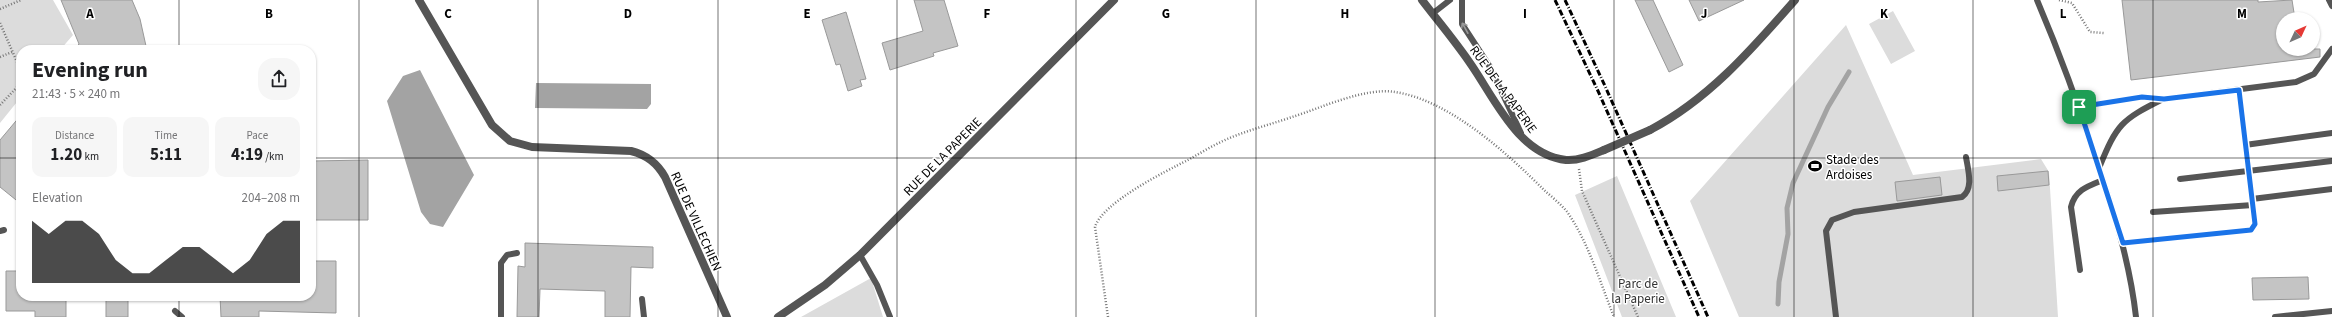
<!DOCTYPE html>
<html lang="en">
<head>
<meta charset="utf-8">
<style>
  body { margin:0; font-family:"Source Sans 3",sans-serif; background:#f6f6f6; color:#202124; height:100vh; display:flex; flex-direction:column; font-size:15px; white-space:nowrap }
  * { box-sizing:border-box; margin:0 }
  p { font-size:13px; color:#757577 }
  .icon { flex:none; width:22px; height:22px; fill:none; stroke:currentColor; stroke-width:2; stroke-linecap:round; stroke-linejoin:round }
  .map { position:relative; flex:1; overflow:hidden }
  .side { position:absolute; left:16px; top:45px; width:300px; height:256px; display:flex; flex-direction:column; background:#fff; border-radius:16px; box-shadow:0 1px 3px #0004 }
  .side>* { flex:none }
  .needle { width:26px; rotate:46deg }
  .fabs { position:absolute; left:2276px; top:12px; display:grid; gap:8px }
  .fabs a { display:grid; place-items:center; width:44px; height:44px; border-radius:50%; background:#fff; box-shadow:0 1px 3px #0004; font-size:20px }
  .pin { position:absolute; display:grid; place-items:center; width:34px; height:34px; color:#fff; margin:-17px; border-radius:8px; box-shadow:0 2px 6px #0006 }
  .round { display:grid; place-items:center; flex:none; width:42px; height:42px; border-radius:16px; background:#f6f6f6 }
  .summary { display:flex; align-items:center; justify-content:space-between; height:68px; padding:0 16px }
  h1 { font-size:22px; font-weight:700; line-height:30px }
  .metrics { display:grid; grid-template-columns:repeat(3,1fr); gap:6px; height:68px; padding:4px 16px }
  .metrics div { display:grid; align-content:center; border-radius:10px; background:#f6f6f6; text-align:center }
  .metrics b { font-size:17px; font-weight:700 }
  .metrics small { font-size:11px; font-weight:400 }
  .metrics p { font-size:11px }
  .chart { height:112px; padding:8px 16px }
  .chart p { display:flex; justify-content:space-between }
  .chart svg { width:100%; height:72px; margin-top:4px; fill:#000; opacity:.7 }
  .map>svg:first-child { display:block }
</style>
</head>
<body>
<div class="map">
<svg width="2332" height="317" viewBox="0 0 2332 317">
  <rect width="100%" height="100%" fill="#fff"/>
  <path fill="#dcdcdc" d="M0,0H53L73,35L60,50H21V97L0,123Z
    M1893,11L1915,51L1891,64L1869,24Z
    M1846,25L1913,175L2041,159L2049,172L2058,317H1739L1690,201Z
    M1617,176L1676,317H1622L1575,195Z
    M871,278L883,317H801Z"/>
  <path fill="#a3a3a3" d="M420,70L474,175L443,227L430,224L421,212L387,101L403,76Z
    M536,83L651,84V104L647,109L535,108Z"/>
  <g fill="none" stroke-linecap="round" stroke-linejoin="round">
    <path stroke="#a3a3a3" stroke-width="5" d="M1778,304L1779,282L1788,234L1787,208L1793,183L1828,107L1849,72"/>
  </g>
  <path fill="#c4c4c4" stroke="#999" d="M61,0H132L140,19L146,46H141V50H74L79,44Z
    M914,0H944L958,46L933,53L934,56L890,70L882,43L923,31Z
    M1635,0H1653L1683,65L1669,72Z
    M1689,0H1744L1699,21Z
    M2122,0H2258V2L2292,0L2295,19H2283V49H2320V57L2131,80Z
    M846,12L866,79L860,80L862,86L848,91L840,64L836,65L822,20Z
    M21,115V204L0,187V140Z
    M368,160V220H311V161Z
    M2048,171L2049,185L1998,191L1997,176Z
    M1940,177L1942,195L1897,201L1895,182Z
    M525,243L653,247V268L631,267L630,317H605V291L540,289L539,317H517L518,266L525,267Z
    M311,261H336V313L259,311V317H221L220,296H311Z
    M6,271H21V296H66V317H35V311H6Z
    M2308,277L2309,299L2253,300L2252,278Z
    M106,296H128V317H106Z"/>
  <g fill="none" stroke-linecap="round" stroke-linejoin="round">
    <path stroke="#777" stroke-width="2.5" stroke-dasharray="1 2" stroke-linecap="butt" d="M2059,0L2072,3L2090,32L2104,33
      M0,9L21,0
      M0,23L21,71
      M0,57L12,52
      M0,105L21,83
      M1579,169L1582,191L1638,317
      M1108,317L1095,227C1102,203 1164,172 1188,160C1202,152 1217,143 1232,137C1252,129 1272,124 1292,117C1321,108 1365,87 1395,92C1449,100 1507,153 1544,190C1552,197 1562,205 1568,213C1589,244 1600,282 1614,317"/>
    <path stroke="#555" stroke-width="6" d="M1462,0V24L1490,67L1521,133
      M2037,0C2060,54 2080,109 2098,165C2115,215 2130,264 2136,317
      M2329,0L2332,6
      M1432,14L1450,0
      M2079,107L2141,97L2164,99L2296,82L2314,74L2332,49
      M2245,145L2332,133
      M2099,168C2117,124 2121,120 2163,99
      M2180,179L2332,161
      M2252,199L2332,189
      M2153,212L2253,205
      M0,231L4,230
      M2123,243L2251,230L2255,224L2239,90
      M860,255L877,285L890,317
      M2080,270L2071,207C2075,190 2088,186 2103,180
      M642,299L644,317
      M175,311L182,317
      M501,317V263L507,255L517,253
      M1836,317L1826,231L1832,220L1854,212L1962,197C1974,189 1968,170 1966,157
      M2275,317L2332,311"/>
    <path stroke="#555" stroke-width="8" d="M419,0L492,125L510,141L532,147L631,151C647,155 657,163 665,177L727,317
      M1422,0C1438,21 1455,41 1470,63C1494,97 1518,155 1566,160C1579,161 1592,155 1604,150
      M1650,130C1709,99 1752,49 1795,0
      M778,317L825,285L860,255L1114,0"/>
    <path stroke="#000" stroke-width="3" stroke-dasharray="6 2 1 2" stroke-linecap="butt" d="M1555,0L1598,91L1699,317
      M1565,0L1605,86L1708,317"/>
    <path stroke="#555" stroke-width="8" d="M1604,150L1650,130"/>
  </g>
  <defs><path id="oneway-shaft" d="M-6 0H5M1.5-3L5.5 0L1.5 3" fill="none" stroke-width="1.6" stroke-linecap="round" stroke-linejoin="round"/></defs>
  <use stroke="#999" href="#oneway-shaft" transform="translate(1465 28) rotate(-119)"/>
  <g fill="none" stroke-linecap="round" stroke-linejoin="round">
    <g stroke="#fff" stroke-width="8">
      <path id="route" d="M2239,90L2255,224L2251,230L2123,243L2079,107L2142,97L2164,99Z"/>
    </g>
    <use href="#route" stroke="#1a73e8" stroke-width="5"/>
  </g>
  <path fill="none" stroke="#000" stroke-width="1" stroke-opacity="0.55" d="M179,0V50M359,0V317M538,0V317M718,0V317M897,0V317M1076,0V317M1256,0V317M1435,0V317M1614,0V317M1794,0V317M1973,0V317M2153,0V317M0,158H21M311,158H2332M179,296V317"/>
  <defs>
    <g id="stadium-bare" transform="scale(1.08)"><path d="M0-5a6.5 5 0 1 0 0 10a6.5 5 0 1 0 0-10ZM-3.5-1.8h7v3.6h-7Z" fill="#000" stroke="#fff" stroke-width="2.5" paint-order="stroke"/></g>
  </defs>
  <g fill-rule="evenodd">
    <use href="#stadium-bare" x="1815" y="166"/>
  </g>
  <g text-anchor="middle" stroke-width="3" stroke-linejoin="round" paint-order="stroke">
    <g font-size="13" fill="#000" stroke="#fff">
      <text transform="translate(1504 89) rotate(54)" y="5">RUE DE LA PAPERIE</text>
      <text transform="translate(942 156) rotate(-45)" y="5">RUE DE LA PAPERIE</text>
      <text transform="translate(697 221) rotate(66)" y="5">RUE DE VILLECHIEN</text>
    </g>
    <g font-size="13" fill="#000" stroke="#fff" text-anchor="start">
      <text x="1826" y="164">Stade des<tspan x="1826" dy="15">Ardoises</tspan></text>
    </g>
    <g font-size="13" fill="#333" stroke="#fff">
      <text x="1638" y="288">Parc de<tspan x="1638" dy="15">la Paperie</tspan></text>
    </g>
  </g>
  <g font-size="13" text-anchor="middle" font-weight="bold" fill="#000" stroke="#fff" stroke-width="3" stroke-linejoin="round" paint-order="stroke">
    <text x="90" y="18">A</text>
    <text x="269" y="18">B</text>
    <text x="448" y="18">C</text>
    <text x="628" y="18">D</text>
    <text x="807" y="18">E</text>
    <text x="987" y="18">F</text>
    <text x="1166" y="18">G</text>
    <text x="1345" y="18">H</text>
    <text x="1525" y="18">I</text>
    <text x="1704" y="18">J</text>
    <text x="1884" y="18">K</text>
    <text x="2063" y="18">L</text>
    <text x="2242" y="18">M</text>
  </g>
</svg>
<div class="fabs">
<a><svg class="needle" viewBox="-14 -14 28 28"><path d="M0-13l5 13h-10z" fill="#e53935"/><path d="M0 13l5-13h-10z" fill="#757577"/></svg></a>
</div>
<div class="pin" style="left:2079px;top:107px;background:#1e9e55"><svg class="icon" aria-label="arrive" viewBox="0 0 24 24"><path d="M6 21V4h12l-3 4 3 4H6"/></svg></div>
<section class="side">
<div class="summary"><div><h1>Evening run</h1><p>21:43 · 5 × 240 m</p></div><a class="round"><svg class="icon" aria-label="share" viewBox="0 0 24 24"><path d="M12 15V3M7 8l5-5 5 5M5 13v7h14v-7"/></svg></a></div>
<div class="metrics">
<div><p>Distance</p><b>1.20<small> km</small></b></div>
<div><p>Time</p><b>5:11</b></div>
<div><p>Pace</p><b>4:19<small> /km</small></b></div>
</div>
<div class="chart"><p><span>Elevation</span>204–208 m</p>
<svg viewBox="0 0 160 44" preserveAspectRatio="none"><path d="M0 44V6L10 14L20 6L30 6L40 14L50 30L60 38L70 38L80 30L90 22L100 22L110 30L120 38L130 30L140 14L150 6L160 6V44z"/></svg>
</div>
</section>
</div>
</body>
</html>
